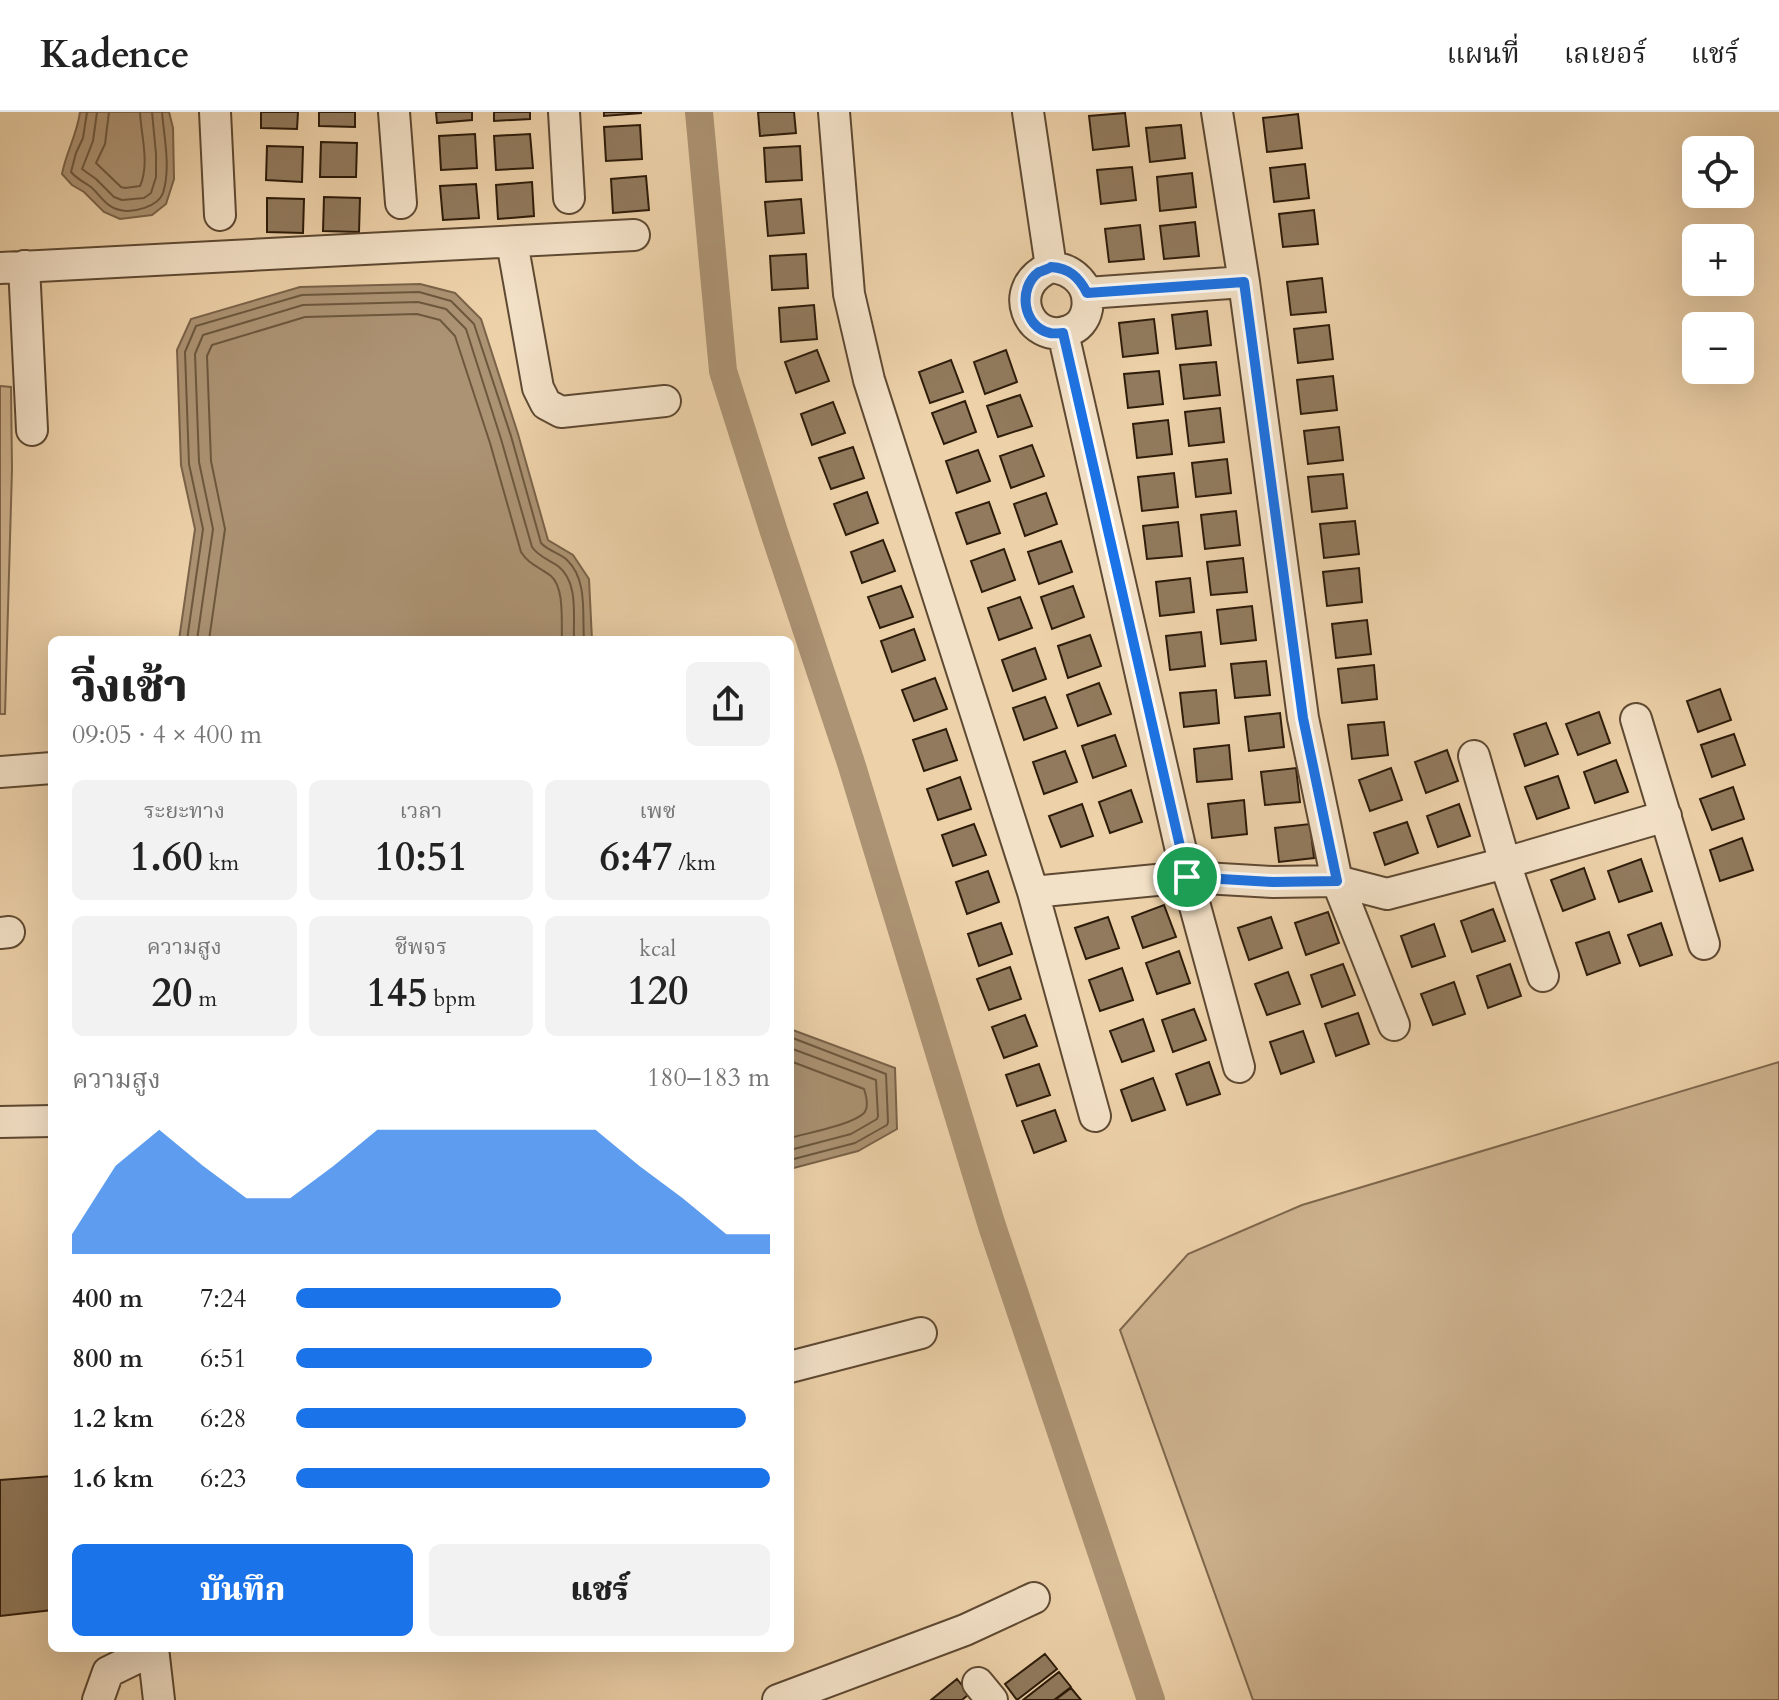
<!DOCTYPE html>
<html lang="th">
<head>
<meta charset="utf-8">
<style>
  body { margin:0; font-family:Cardo,"Noto Serif Thai",serif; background:#f2f2f2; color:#222; height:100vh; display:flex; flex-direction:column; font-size:30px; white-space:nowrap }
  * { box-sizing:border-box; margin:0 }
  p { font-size:26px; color:#767676 }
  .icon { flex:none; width:44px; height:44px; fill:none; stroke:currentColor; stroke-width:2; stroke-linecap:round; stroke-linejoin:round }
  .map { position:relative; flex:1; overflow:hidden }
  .drawer { position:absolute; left:48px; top:524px; width:746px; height:1016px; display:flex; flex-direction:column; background:#fff; border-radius:12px; box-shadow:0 8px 32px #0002 }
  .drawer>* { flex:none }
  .fabs { position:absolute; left:1682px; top:24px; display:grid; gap:16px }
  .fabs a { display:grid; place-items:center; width:72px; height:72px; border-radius:12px; background:#fff; box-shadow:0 8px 32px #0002; font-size:40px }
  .pin { position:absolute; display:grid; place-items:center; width:68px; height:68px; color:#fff; margin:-34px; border:4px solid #fff; border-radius:50%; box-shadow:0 2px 8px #0007 }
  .round { display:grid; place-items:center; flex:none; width:84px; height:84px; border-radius:12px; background:#f2f2f2 }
  .overview { display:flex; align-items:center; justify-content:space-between; height:136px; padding:0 24px }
  h1 { font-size:44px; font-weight:800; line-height:60px }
  .metrics { display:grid; grid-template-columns:repeat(3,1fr); gap:12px; height:136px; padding:8px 24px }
  .metrics div { display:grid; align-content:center; border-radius:12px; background:#f2f2f2; text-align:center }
  .metrics b { font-size:40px; font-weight:800 }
  .metrics small { font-size:22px; font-weight:400 }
  .metrics p { font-size:22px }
  .chart { height:224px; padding:16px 24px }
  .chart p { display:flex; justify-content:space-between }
  .chart svg { width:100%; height:144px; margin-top:8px; fill:#1a73e8; opacity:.7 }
  .cta { display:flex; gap:16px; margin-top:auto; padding:16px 24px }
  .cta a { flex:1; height:92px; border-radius:12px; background:#1a73e8; color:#fff; font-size:32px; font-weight:800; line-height:92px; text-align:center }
  .cta a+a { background:#f2f2f2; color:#222 }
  ul { padding:0 24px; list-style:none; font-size:26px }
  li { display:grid; grid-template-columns:128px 96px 1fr; align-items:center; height:60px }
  li i { height:20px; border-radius:10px; background:#1a73e8 }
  header { display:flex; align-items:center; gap:48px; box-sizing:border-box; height:112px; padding:0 40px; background:#fff; border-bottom:2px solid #e0e0e0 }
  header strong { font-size:38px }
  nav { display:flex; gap:44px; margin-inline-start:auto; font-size:28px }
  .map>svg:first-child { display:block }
</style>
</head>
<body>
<header>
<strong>Kadence</strong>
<nav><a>แผนที่</a><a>เลเยอร์</a><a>แชร์</a></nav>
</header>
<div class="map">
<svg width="1779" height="1588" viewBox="0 0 1779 1588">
  <rect width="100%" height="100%" fill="#edd1a9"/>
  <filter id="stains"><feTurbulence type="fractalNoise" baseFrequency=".0025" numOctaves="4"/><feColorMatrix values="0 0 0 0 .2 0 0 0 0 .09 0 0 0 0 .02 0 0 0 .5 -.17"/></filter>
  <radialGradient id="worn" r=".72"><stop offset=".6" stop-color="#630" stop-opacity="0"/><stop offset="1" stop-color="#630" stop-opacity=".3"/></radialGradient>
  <path fill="#cdb28e" stroke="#7e674c" stroke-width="2" d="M0,274L11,275L12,357L5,602H0Z
    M1779,950V1588H1253L1120,1218L1188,1142L1302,1093Z"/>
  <path fill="#ac9373" stroke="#7a6349" stroke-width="2" d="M80,0H169L173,16L174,67L166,92L152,103L120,107L104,100L84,80L72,73L62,62C66,40 77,23 80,0Z
    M420,172L455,181L481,207L518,322L548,428L573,443L589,467L592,528H179L195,417L181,353L177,238L191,207L300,175Z
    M790,917L895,956L897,1017L858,1039L790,1057Z"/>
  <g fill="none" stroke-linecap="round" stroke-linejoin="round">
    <path stroke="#6d583e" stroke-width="2" d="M87,0L83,26L76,41L71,60C77,67 84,70 91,75C100,83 107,96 120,98C133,101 158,95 163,81C171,55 164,26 162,0
      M97,0L93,29L82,57L96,67L114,85L122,88L144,86L151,81L156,65V42L152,0
      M109,0L105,32L96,51L121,75L125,76L140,74C150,51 141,24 140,0
      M187,528L203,417L189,352L185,240L196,214L302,183L419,180L451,189L474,212L511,324L541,431C548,439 560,441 567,448C588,468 582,502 584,528
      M197,528L213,417L199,350L195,242L203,223L303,193L418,190L446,197L466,217L501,327L532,435C539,445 548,447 558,454C579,470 573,505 574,528
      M209,528L225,417L211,349L207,244L212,233L305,205L417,202L440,208L455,224L490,331L521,440C529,453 540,455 551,464C565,476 561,511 562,528
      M790,925L886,962L888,1010L887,1013L855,1031L790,1048
      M790,936L876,968L878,1004L877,1007L851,1022L790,1038
      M790,949L864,977C866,983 869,995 864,1001C852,1013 807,1021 790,1026"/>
    <path stroke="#ac9373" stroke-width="28" d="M699,0L723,259L774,420L851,651L992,1114L1151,1588"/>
  </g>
  <path fill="#917a5d" stroke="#2e1c0a" stroke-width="2" d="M261,0H298L297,17L261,16Z
    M319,0H355V15L319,14Z
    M436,0H472V8L437,11Z
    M494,0H530V7L494,9Z
    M604,0H641V1L604,4Z
    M758,0H794L796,21L760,24Z
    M1125,1L1129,34L1093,38L1089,4Z
    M1298,2L1302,36L1267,40L1263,6Z
    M640,13L642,47L606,49L604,15Z
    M1181,13L1185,46L1150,50L1146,16Z
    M475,22L477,56L441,58L439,24Z
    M530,22L533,56L496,58L494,24Z
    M321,30L357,31L356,65H320Z
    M267,34L303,35L302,70L266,68Z
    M800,34L802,68L766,70L764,36Z
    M1305,52L1309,86L1274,90L1270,56Z
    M1132,55L1136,88L1101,92L1097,58Z
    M1192,61L1196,95L1160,99L1157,65Z
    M646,64L649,98L613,101L611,67Z
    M532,70L534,104L498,107L496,73Z
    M476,72L479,106L443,108L440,74Z
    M324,85L360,86L359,120L323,119Z
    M267,86L304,87L303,121L267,120Z
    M801,87L804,121L768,124L765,90Z
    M1314,98L1318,132L1283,135L1279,102Z
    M1195,110L1199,144L1164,147L1160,114Z
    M1140,113L1144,147L1109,150L1105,117Z
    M806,142L808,176L772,178L770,144Z
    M1322,166L1326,200L1291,203L1287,170Z
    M814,193L817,227L781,230L779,196Z
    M1207,199L1211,233L1176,237L1172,203Z
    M1154,207L1158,241L1123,245L1119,211Z
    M1329,213L1333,247L1298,251L1294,217Z
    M817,238L829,269L796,281L785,250Z
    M1006,238L1017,270L985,282L974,250Z
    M951,248L963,280L930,291L919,260Z
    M1216,250L1220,283L1184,287L1180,253Z
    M1159,259L1163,292L1128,296L1124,262Z
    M1333,264L1337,298L1301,302L1297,268Z
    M1020,283L1032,314L998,325L987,294Z
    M965,289L976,320L944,332L932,301Z
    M833,290L845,321L812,333L801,302Z
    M1220,296L1224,330L1189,334L1185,300Z
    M1168,308L1172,342L1137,346L1133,312Z
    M1339,315L1343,348L1308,352L1304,319Z
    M1032,333L1044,364L1011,376L1000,344Z
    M853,335L864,366L831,377L819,346Z
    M978,338L990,369L957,381L946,349Z
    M1227,347L1231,381L1196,385L1192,351Z
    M1174,361L1178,395L1142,399L1138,365Z
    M1343,362L1347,396L1312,400L1308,365Z
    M867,380L878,411L846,423L834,392Z
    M1046,381L1057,412L1025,424L1014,392Z
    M989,390L1000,421L967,432L956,401Z
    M1236,399L1240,433L1205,437L1201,403Z
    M1355,409L1359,442L1324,446L1320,412Z
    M1178,410L1182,444L1147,447L1143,414Z
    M883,428L895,459L862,471L851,440Z
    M1061,429L1072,460L1039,472L1028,440Z
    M1004,437L1015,468L982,480L971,449Z
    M1243,446L1247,480L1211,483L1207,450Z
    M1359,456L1362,490L1327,494L1323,460Z
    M1190,466L1194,500L1160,504L1156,470Z
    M901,474L913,505L880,516L868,485Z
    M1073,474L1084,505L1052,517L1041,485Z
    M1020,485L1032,516L999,528L988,496Z
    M1252,494L1256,528L1221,532L1217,498Z
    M1367,508L1371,542L1336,546L1332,512Z
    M914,517L925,548L892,560L881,529Z
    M1201,520L1205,554L1170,558L1166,524Z
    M1090,523L1101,554L1068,566L1058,534Z
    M1035,536L1046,567L1013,579L1002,548Z
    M1266,549L1270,583L1235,586L1231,552Z
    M1374,553L1377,587L1342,591L1338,557Z
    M935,566L947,597L914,609L902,578Z
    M1099,571L1111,602L1078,614L1067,583Z
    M1720,577L1731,608L1698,620L1687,589Z
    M1216,578L1219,611L1184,615L1180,581Z
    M1045,585L1057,616L1024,628L1013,596Z
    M1599,600L1610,631L1578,643L1566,612Z
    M1280,601L1284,635L1249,639L1245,605Z
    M1384,610L1388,643L1352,647L1348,613Z
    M1546,611L1558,642L1525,654L1514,622Z
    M946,617L957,648L924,659L913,628Z
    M1734,622L1745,653L1712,665L1701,633Z
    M1115,623L1126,654L1093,666L1082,634Z
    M1229,633L1232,667L1197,670L1194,637Z
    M1447,638L1458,669L1426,681L1415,650Z
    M1065,639L1077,670L1044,682L1033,650Z
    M1616,648L1628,680L1595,691L1584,660Z
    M1296,656L1300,690L1265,693L1261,660Z
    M1391,656L1402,688L1370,699L1359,668Z
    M1558,664L1569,696L1537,707L1525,675Z
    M960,665L971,697L938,708L927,677Z
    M1733,675L1744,707L1712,718L1700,687Z
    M1131,678L1142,710L1110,721L1099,690Z
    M1244,688L1247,722L1212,726L1208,692Z
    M1082,692L1093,724L1061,735L1049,704Z
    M1459,692L1470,724L1438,735L1427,704Z
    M1407,710L1418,741L1385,753L1374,721Z
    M974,712L986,743L953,754L942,723Z
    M1310,712L1314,746L1279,750L1275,716Z
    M1742,726L1753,758L1720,769L1710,738Z
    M1641,747L1652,779L1619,790L1608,759Z
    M1584,756L1595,787L1563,799L1551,768Z
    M988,759L999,790L967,802L956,770Z
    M1164,793L1176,825L1143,836L1132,805Z
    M1493,797L1505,829L1472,840L1461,809Z
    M1328,800L1339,831L1306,843L1295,811Z
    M1108,805L1119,836L1086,847L1075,816Z
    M1271,805L1282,836L1249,848L1238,816Z
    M1001,811L1012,842L979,854L968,822Z
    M1661,811L1672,843L1640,854L1628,823Z
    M1434,812L1445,844L1412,855L1401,824Z
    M1609,820L1620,851L1587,863L1576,831Z
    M1179,839L1190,871L1157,882L1146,851Z
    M1343,852L1355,883L1322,895L1311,863Z
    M1510,852L1521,884L1488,896L1477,864Z
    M1010,855L1021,887L989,898L977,867Z
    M1122,856L1133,888L1100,899L1089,868Z
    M1288,860L1300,892L1267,903L1255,872Z
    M1454,870L1465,902L1433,913L1421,882Z
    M1194,897L1206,928L1173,940L1162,908Z
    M1358,901L1369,932L1336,944L1325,912Z
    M1025,903L1037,934L1004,946L992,915Z
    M1143,907L1154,939L1122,950L1110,919Z
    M1303,919L1314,950L1281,962L1270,930Z
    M1209,950L1220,982L1187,993L1176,962Z
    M1039,952L1050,983L1017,994L1006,963Z
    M1153,966L1165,998L1132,1009L1121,978Z
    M1055,998L1066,1029L1034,1041L1022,1009Z
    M52,1364V1498L0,1504V1368Z
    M1045,1542L1057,1557L1017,1588L1005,1572Z
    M1059,1560L1071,1575L1054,1588H1023Z
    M957,1567L969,1582L962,1588H931Z
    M1071,1576L1081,1588H1055Z"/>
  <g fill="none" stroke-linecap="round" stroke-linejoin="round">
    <g stroke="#5e4932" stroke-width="34">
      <path id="minor" d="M215,0L220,103
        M394,0L401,91
        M564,0L569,86
        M834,0L849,182L869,268L1033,780L1095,1004
        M1028,0L1051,155
        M1217,0L1244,170L1303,606L1337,769L1394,913
        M512,130L538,276L546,292L561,300L665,289
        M24,154L32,318
        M1051,155C1073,157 1091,173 1087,197C1085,208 1078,216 1068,219C1030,233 1003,175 1051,155Z
        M0,156L634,123
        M1087,181L1244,170
        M1063,221L1187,765L1239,955
        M1636,607L1704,832
        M1474,644L1505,751L1543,864
        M0,660L52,656
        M1033,780L1187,765L1273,770L1337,769L1387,782L1505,751L1666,704
        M0,821L9,820
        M0,1010L52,1009
        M790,1255L921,1221
        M153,1536L159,1588
        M978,1571L992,1588
        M98,1588L108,1560L153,1538
        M778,1588L965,1518L1034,1486"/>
    </g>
    <use href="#minor" stroke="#f3e1c7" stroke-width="30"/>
  </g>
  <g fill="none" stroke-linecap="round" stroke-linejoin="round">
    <g stroke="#fff" stroke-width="16">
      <path id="route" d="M1051,155C1069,156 1079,165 1087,181L1244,170L1303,606L1337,769L1273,770L1187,765L1063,221C1061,221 1052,222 1050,221C1023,215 1017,176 1039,160C1040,160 1050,156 1051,155Z"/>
    </g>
    <use href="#route" stroke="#1a73e8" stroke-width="10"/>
  </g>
  <rect width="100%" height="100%" filter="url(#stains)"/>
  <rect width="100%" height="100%" fill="url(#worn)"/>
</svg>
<div class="fabs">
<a><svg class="icon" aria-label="locate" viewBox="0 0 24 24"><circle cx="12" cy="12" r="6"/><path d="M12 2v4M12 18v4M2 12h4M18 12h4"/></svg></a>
<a>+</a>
<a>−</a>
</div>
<div class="pin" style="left:1187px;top:765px;background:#1e9e55"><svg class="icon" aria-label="arrive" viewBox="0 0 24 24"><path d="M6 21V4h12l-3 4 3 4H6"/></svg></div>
<section class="drawer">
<div class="overview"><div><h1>วิ่งเช้า</h1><p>09:05 · 4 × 400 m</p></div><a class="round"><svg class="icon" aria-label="share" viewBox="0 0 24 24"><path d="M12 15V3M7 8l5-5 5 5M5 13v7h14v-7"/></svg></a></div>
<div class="metrics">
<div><p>ระยะทาง</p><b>1.60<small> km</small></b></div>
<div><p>เวลา</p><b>10:51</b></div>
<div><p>เพซ</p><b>6:47<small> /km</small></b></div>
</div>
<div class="metrics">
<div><p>ความสูง</p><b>20<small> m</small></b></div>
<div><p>ชีพจร</p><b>145<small> bpm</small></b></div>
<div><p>kcal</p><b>120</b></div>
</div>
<div class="chart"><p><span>ความสูง</span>180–183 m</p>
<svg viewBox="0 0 160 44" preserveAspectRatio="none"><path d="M0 44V38L10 17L20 6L30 17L40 27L50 27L60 17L70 6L80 6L90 6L100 6L110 6L120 6L130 17L140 27L150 38L160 38V44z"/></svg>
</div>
<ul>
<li><b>400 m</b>7:24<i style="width:56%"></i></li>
<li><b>800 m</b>6:51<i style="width:75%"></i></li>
<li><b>1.2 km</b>6:28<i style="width:95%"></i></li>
<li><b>1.6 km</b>6:23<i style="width:100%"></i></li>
</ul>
<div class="cta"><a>บันทึก</a><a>แชร์</a></div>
</section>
</div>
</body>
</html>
